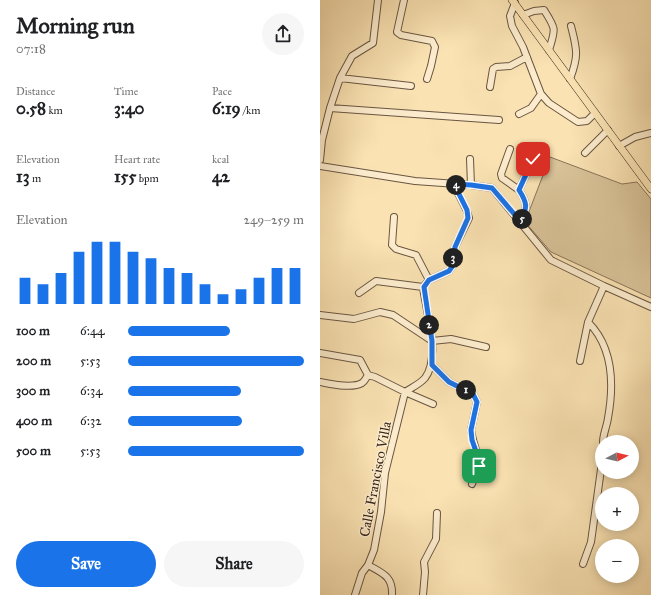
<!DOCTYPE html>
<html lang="en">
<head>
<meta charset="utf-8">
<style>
  body { margin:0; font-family:"IM FELL Great Primer",serif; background:#f6f6f6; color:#202124; height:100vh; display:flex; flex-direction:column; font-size:15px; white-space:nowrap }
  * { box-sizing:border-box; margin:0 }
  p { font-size:13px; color:#757577 }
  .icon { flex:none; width:22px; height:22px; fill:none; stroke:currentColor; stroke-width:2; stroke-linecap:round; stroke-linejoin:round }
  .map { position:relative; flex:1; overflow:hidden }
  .details { display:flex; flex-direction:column; background:#fff; width:320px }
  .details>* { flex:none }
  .needle { width:26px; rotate:83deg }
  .controls { position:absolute; left:275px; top:435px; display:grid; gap:8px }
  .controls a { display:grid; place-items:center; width:44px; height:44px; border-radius:50%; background:#fff; box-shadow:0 2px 10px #0003; font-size:20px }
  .pin { position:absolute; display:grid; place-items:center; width:34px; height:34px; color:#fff; margin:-17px; border-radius:8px; box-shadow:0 2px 6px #0006 }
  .km { position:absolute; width:20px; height:20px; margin:-10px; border-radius:50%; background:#222; color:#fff; font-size:11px; line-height:20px; text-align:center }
  .round { display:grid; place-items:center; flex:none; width:42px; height:42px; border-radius:21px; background:#f6f6f6 }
  .overview { display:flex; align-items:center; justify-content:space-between; height:68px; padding:0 16px }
  h1 { font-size:22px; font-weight:700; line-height:30px }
  .stats { display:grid; grid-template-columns:repeat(3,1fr); gap:6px; height:68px; padding:4px 16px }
  .stats div { display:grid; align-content:center }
  .stats b { font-size:17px; font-weight:700 }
  .stats small { font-size:11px; font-weight:400 }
  .stats p { font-size:11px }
  .chart { height:112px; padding:8px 16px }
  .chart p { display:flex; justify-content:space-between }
  .chart svg { width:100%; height:72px; margin-top:4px; stroke:#1a73e8; stroke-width:6 }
  .cta { display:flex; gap:8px; margin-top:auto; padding:8px 16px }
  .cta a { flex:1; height:46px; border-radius:24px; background:#1a73e8; color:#fff; font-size:16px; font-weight:700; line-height:46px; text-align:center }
  .cta a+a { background:#f6f6f6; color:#202124 }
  ul { padding:0 16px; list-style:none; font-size:13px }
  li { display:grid; grid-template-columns:64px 48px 1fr; align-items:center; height:30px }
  li i { height:10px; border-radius:5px; background:#1a73e8 }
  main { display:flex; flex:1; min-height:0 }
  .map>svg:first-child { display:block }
</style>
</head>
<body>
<main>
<section class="details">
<div class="overview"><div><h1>Morning run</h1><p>07:18</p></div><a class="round"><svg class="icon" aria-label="share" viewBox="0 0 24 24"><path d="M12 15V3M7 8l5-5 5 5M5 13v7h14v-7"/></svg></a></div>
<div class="stats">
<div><p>Distance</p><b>0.58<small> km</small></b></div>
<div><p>Time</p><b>3:40</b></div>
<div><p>Pace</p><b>6:19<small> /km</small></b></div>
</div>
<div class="stats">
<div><p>Elevation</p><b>13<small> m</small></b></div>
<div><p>Heart rate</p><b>155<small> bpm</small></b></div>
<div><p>kcal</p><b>42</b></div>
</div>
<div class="chart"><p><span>Elevation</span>249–259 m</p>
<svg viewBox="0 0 160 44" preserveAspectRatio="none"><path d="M5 44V28M15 44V32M25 44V25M35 44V12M45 44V6M55 44V6M65 44V12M75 44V16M85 44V22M95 44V25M105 44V32M115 44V38M125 44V35M135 44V28M145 44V22M155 44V22"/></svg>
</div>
<ul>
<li><b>100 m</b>6:44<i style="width:58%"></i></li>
<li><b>200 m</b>5:53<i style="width:100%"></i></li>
<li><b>300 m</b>6:34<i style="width:64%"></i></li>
<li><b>400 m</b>6:32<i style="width:65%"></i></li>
<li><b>500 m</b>5:53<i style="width:100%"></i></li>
</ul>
<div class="cta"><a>Save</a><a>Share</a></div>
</section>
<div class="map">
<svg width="331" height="595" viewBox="0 0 331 595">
  <rect width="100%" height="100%" fill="#fae2b2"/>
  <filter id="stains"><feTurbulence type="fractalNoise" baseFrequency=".005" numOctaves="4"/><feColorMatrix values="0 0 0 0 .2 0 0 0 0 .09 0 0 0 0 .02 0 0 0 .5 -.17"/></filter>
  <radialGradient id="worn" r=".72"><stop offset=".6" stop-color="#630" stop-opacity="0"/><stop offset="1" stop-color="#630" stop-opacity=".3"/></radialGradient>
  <path fill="#d9c298" stroke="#89745a" d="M230,157L302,184L317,182L331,199V298L231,252L205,222Z"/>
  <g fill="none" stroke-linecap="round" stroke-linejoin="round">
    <g stroke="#695642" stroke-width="8">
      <path id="minor" d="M84,0L77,32L81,35L112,41L115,47L111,66L107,79
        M195,3L190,16L192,26L203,47L221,94L229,103L258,122L267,121L275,113
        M203,15L214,11L224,10C236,29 236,28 229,50
        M20,78L91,86
        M250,79C259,55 257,50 251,26
        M170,87L173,69L176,67L190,66L207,57
        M10,108L179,120
        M199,114L211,108L221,94
        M299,146L315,137L331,133
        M190,149L181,174L182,178L199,190L213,159
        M265,153L288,130
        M150,159L151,185
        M0,160L2,140L10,108L20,78L32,56L53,43L58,0
        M0,166L95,181L151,185L172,188L231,260L284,286L331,307
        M199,190C208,204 207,206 201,222
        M74,217L72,245L76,249L96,255L109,280
        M39,293L56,281L103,287
        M0,315L34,319L60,312L73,315L112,341L131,339L166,347
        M0,353L40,360L48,375
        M260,361L268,322
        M112,365L129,382L153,394L157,402L151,430L153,440L159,460V466L152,484
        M0,382C11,384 32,389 42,383C45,381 46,378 48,375L55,377L85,392L113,404
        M283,442C283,434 287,426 288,418C294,385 293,347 268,322L284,286
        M263,564L271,542L282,462
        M48,565C62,573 73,576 72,595
        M35,595L42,573L48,565L54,550L61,512L65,473L85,392C91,388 100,384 105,378C121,357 106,312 103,287L109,280L129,271L134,264L133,256L135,247L149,218L147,211L134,185
        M103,595L105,572L104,562L116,539L117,513"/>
    </g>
    <g stroke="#39271c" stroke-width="8">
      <path id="major" d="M192,0L331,189"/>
    </g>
    <use href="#minor" stroke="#fceccd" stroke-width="6"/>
    <use href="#major" stroke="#fae2b2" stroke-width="7"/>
  </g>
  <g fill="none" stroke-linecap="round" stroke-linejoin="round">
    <g stroke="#fff" stroke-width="8">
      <path id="route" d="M159,466V460L152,440L151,430L157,402L153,394L129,382L112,365V341L104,287L109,280L129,271L134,264L135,247L148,218L147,210L134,184L151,185L172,188L201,222C207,207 208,204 199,190L213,159"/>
    </g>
    <use href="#route" stroke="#1a73e8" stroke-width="5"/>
  </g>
  <g text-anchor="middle" stroke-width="3" stroke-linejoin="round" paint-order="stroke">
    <g font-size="14" fill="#39271c" stroke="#fceccd">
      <text transform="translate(55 479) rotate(-79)" y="5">Calle Francisco Villa</text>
    </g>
  </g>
  <rect width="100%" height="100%" filter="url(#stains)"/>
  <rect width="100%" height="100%" fill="url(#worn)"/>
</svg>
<div class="controls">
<a><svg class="needle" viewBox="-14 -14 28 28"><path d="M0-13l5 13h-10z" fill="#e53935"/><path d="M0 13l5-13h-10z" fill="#757577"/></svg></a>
<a>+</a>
<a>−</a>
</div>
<div class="pin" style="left:159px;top:466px;background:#1e9e55"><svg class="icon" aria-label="arrive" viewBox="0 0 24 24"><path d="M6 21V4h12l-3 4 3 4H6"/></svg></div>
<div class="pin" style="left:213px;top:159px;background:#d93025"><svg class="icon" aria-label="check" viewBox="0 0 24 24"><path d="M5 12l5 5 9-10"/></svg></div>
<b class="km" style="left:146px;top:390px">1</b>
<b class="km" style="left:109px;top:325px">2</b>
<b class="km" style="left:133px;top:258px">3</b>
<b class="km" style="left:136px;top:185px">4</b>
<b class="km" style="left:202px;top:219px">5</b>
</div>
</main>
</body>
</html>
